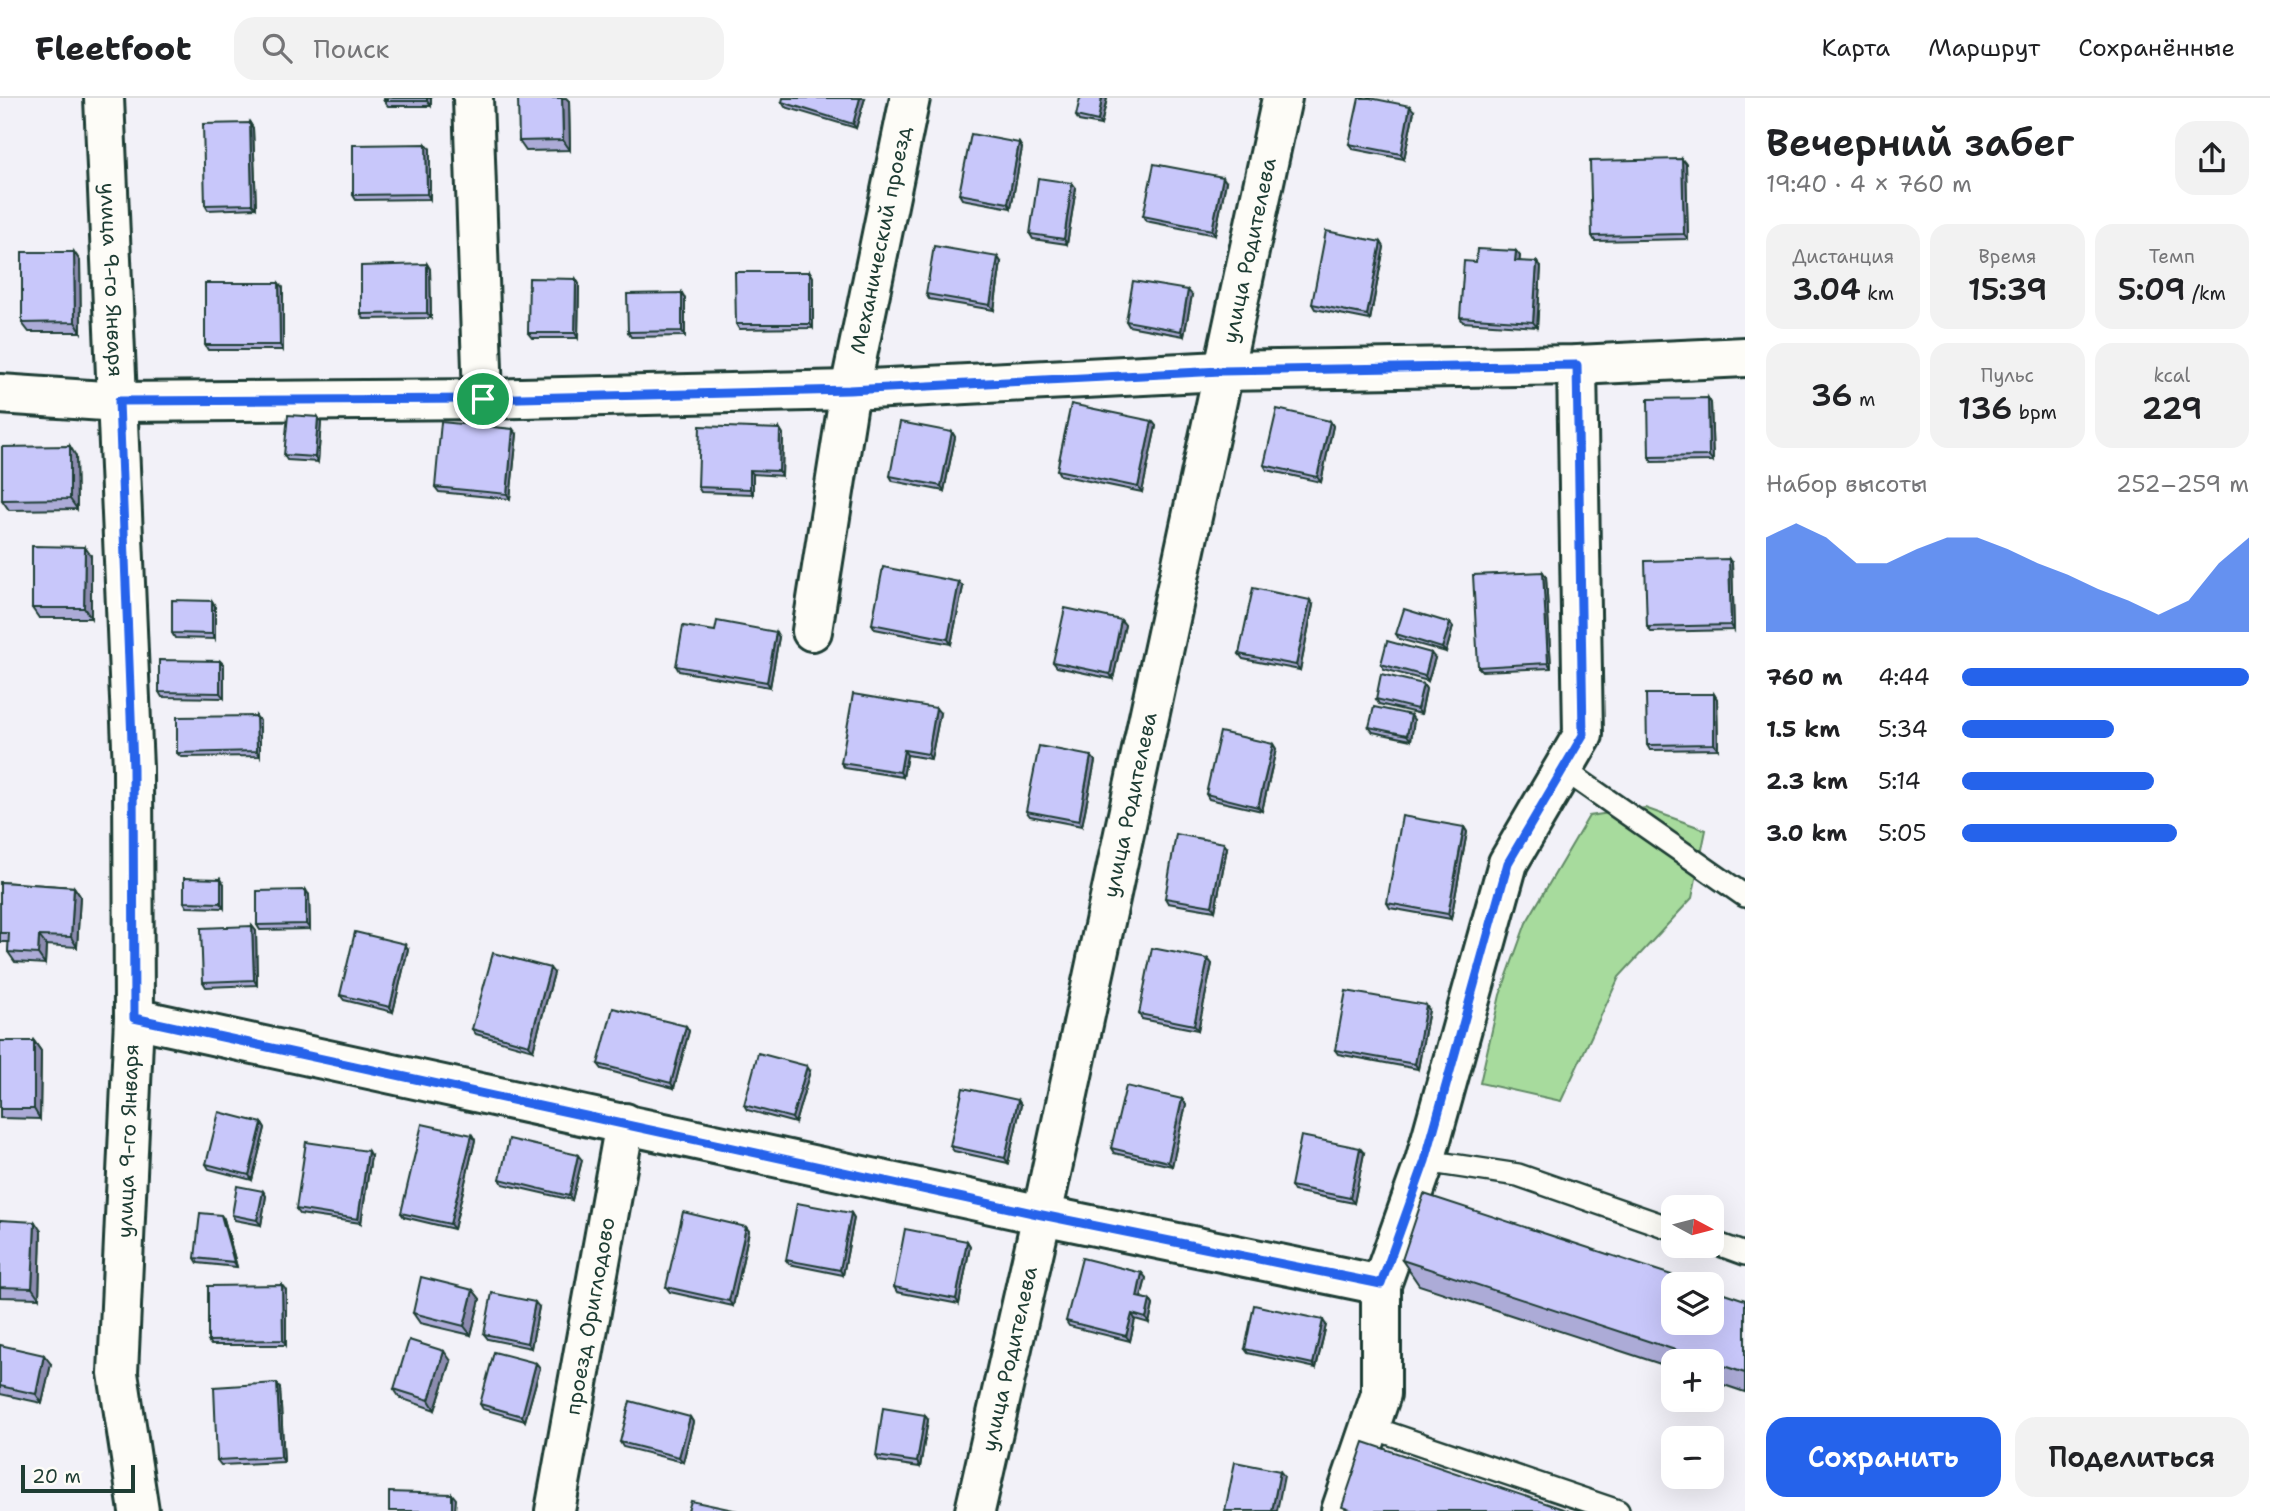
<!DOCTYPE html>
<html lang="ru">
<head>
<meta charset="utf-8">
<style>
  body { margin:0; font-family:"Shantell Sans",sans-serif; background:#f2f2f2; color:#202124; height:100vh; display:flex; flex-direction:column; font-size:26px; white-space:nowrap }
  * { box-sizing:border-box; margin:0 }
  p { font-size:23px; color:#757577 }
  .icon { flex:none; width:38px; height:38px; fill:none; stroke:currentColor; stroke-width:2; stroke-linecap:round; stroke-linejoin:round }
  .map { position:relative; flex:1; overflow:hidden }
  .side { display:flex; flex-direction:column; background:#fff; width:525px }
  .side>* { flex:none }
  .needle { width:46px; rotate:97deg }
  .fabs { position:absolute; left:1661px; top:1097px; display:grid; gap:14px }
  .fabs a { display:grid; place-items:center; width:63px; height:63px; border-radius:14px; background:#fff; box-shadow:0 7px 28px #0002; font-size:35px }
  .scale { position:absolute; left:21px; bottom:18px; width:114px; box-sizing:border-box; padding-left:7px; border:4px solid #1f3d34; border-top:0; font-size:19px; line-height:24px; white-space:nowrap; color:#1f3d34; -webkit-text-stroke:5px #fdfcf7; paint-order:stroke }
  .pin { position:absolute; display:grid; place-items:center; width:60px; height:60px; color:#fff; margin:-30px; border:4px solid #fff; border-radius:50%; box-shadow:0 2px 7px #0007 }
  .round { display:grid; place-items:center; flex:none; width:74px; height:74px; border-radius:21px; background:#f2f2f2 }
  .summary { display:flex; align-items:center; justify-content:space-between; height:119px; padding:0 21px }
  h1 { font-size:38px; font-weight:600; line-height:52px }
  .figures { display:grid; grid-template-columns:repeat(3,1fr); gap:10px; height:119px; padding:7px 21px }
  .figures div { display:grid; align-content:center; border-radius:18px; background:#f2f2f2; text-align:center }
  .figures b { font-size:30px; font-weight:600 }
  .figures small { font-size:19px; font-weight:400 }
  .figures p { font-size:19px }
  .chart { height:196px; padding:14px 21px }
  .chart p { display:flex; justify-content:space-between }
  .chart svg { width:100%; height:126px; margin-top:7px; fill:#2563eb; opacity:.7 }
  .button { display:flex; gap:14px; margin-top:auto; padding:14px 21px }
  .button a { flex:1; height:80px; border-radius:21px; background:#2563eb; color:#fff; font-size:28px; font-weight:600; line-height:80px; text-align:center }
  .button a+a { background:#f2f2f2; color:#202124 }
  ul { padding:0 21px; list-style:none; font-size:23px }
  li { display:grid; grid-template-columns:112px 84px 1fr; align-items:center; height:52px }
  li i { height:18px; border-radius:9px; background:#2563eb }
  header { display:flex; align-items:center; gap:42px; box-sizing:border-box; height:98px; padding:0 35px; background:#fff; border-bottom:2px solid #e0e0e0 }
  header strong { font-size:33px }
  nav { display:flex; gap:38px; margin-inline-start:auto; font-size:24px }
  .search { width:490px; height:63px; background:#f2f2f2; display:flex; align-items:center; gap:18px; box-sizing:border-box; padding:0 24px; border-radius:21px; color:#757577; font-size:26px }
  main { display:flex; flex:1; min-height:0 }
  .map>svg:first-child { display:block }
</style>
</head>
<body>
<header>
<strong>Fleetfoot</strong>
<div class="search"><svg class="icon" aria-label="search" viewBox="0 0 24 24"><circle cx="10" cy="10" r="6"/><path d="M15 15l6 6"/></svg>Поиск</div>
<nav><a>Карта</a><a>Маршрут</a><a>Сохранённые</a></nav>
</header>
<main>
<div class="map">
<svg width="1745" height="1413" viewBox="0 0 1745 1413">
  <rect width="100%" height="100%" fill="#f2f1f8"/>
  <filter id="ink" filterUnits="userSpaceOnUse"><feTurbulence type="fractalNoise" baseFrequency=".0143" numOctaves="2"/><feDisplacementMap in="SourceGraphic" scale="14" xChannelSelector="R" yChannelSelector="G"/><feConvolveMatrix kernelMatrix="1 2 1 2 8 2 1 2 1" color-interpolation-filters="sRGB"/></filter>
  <g filter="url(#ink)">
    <path fill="#a7db9d" stroke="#638c68" stroke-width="2" d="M1645,710L1706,732L1692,800L1619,879L1561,1003L1480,985L1500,897L1526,825L1589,718Z"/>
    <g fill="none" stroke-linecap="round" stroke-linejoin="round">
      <g stroke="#1f3d34" stroke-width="26">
        <path id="lane" d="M1563,671L1745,798
          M1425,1063L1518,1077L1673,1131
          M1712,1144L1745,1156
          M1370,1329L1618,1413"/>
      </g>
      <g stroke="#1f3d34" stroke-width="44">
        <g id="street">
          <path id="s1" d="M104,0L133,670L134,920L118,1275L139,1413"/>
          <path d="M473,0L483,301"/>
          <path d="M0,296L119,304L483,301L850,292L1221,273L1577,267L1745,259"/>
          <path id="s2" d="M812,533L850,292L910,0"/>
          <path d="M134,920L1042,1117L1381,1187"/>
          <path id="s3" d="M555,1413L625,1025"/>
          <path id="s4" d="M975,1413L1042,1117L1282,0"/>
          <path d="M1341,1413L1381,1296V1187L1425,1063L1508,765L1583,637L1577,267"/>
        </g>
      </g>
      <use href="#lane" stroke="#fdfcf7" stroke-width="21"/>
      <use href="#street" stroke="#fdfcf7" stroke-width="38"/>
    </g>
    <path fill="#acabd7" stroke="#1f3d34" stroke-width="2" d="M431,0V8H388L384,3Z
      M865,0L856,30L785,9L782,4Z
      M1107,0L1101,27L1079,23L1076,18Z
      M569,3L570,52L526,53L519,43Z
      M1414,13L1404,61L1353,51L1349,46Z
      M250,25L253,30L256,110L208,112L205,107Z
      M1019,45L1022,50L1011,110L962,101L959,96Z
      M430,51V101L356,102L353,97Z
      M1686,66L1688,141L1595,143L1592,138Z
      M1226,84L1215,137L1146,123L1143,118Z
      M1072,85L1076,90L1067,146L1033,141L1030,136Z
      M1381,144L1384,149L1370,222L1315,211L1312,206Z
      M1516,153L1520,158L1519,163L1541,169L1537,229L1463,224L1460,219L1476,164Z
      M74,154L80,163L81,234H29L22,225Z
      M1001,164L994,212L929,201L926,196Z
      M427,166L430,171L431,220L364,221L361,216Z
      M810,174L813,179V230L739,231L736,226Z
      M576,181L579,186L578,240H532L528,235Z
      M283,190V252H208L205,247Z
      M1192,197L1184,238L1129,228L1126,223Z
      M685,200V238L631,239L628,234Z
      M1708,300L1711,305L1713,363L1652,364L1649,359Z
      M318,319L321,324L318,364L287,362L284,357Z
      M1152,323L1156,328L1142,394L1060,377L1057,372Z
      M1330,323L1333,328L1321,384L1267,372L1264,367Z
      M780,331L783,336L782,378L753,376V396L701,394L698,389Z
      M952,334L955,339L944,393L893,383L890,378Z
      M517,336L510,401L439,394L435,389Z
      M76,358L77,411L9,412L2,402Z
      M91,458V520H39L32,510Z
      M1732,465L1734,532L1651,534L1647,529Z
      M1546,478L1551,570L1482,573L1478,569Z
      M963,489L951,546L875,531L872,526Z
      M212,503L215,508V541L175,540L172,535Z
      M1313,507L1300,572L1243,561L1239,556Z
      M1121,522L1125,527L1113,581L1057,569L1053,564Z
      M1450,525L1453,529L1446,554L1399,541L1396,536Z
      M715,533L779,539L770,589L679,573L676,568Z
      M1435,560L1428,583L1384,571L1381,566Z
      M220,563L224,567V600L162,599L159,594Z
      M1423,586L1426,591L1421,616L1379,606L1376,601Z
      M1714,596L1717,601L1718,651L1650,652L1647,647Z
      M940,615L931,661L907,657L903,679L845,670L841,665Z
      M1414,622L1411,642L1373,634L1369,629Z
      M260,623V658L181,659L177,655Z
      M1273,646L1276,651L1262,713L1209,701L1206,696Z
      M1091,658L1095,663L1082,728L1030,718L1026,713Z
      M1464,729L1467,734L1451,821L1390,810L1387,805Z
      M1227,750L1215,813L1168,805L1165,800Z
      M0,784L74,789L80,798L77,849L46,847L45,866L15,864L8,854L9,844H1L0,842Z
      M224,786V810L187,809L184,804Z
      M309,797L310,831L260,832L257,827Z
      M252,828L256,833L257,887L206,889L203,884Z
      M408,851L393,914L344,902L340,897Z
      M1208,861L1212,866L1198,932L1142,921L1139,916Z
      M554,875L533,952L476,936L472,931Z
      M1429,912L1418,971L1338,956L1335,952Z
      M686,928L689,933L674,990L602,971L598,966Z
      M0,943H34L41,953L40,1021L0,1020Z
      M810,973L795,1025L747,1012L744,1007Z
      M1182,1001L1186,1006L1172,1068L1114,1055L1111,1050Z
      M1018,1002L1021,1007L1008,1065L954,1053L950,1048Z
      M262,1025L265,1030L252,1082L209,1071L206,1066Z
      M472,1037L475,1042L454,1131L404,1119L401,1115Z
      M1364,1055L1354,1105L1294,1093L1291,1088Z
      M371,1058L361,1125L300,1116L296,1111Z
      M582,1062L572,1102L503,1086L500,1081Z
      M263,1093L266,1098L261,1127L235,1122L232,1117Z
      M851,1115L854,1120L843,1177L789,1166L786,1162Z
      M224,1121L237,1169L198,1165L195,1160Z
      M0,1122L41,1133L39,1200L0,1199Z
      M746,1129L749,1133L733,1208L670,1194L666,1189Z
      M967,1143L970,1148L959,1206L897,1194L894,1189Z
      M1402,1162L1745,1202V1294L1712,1283V1264H1673V1270L1419,1187Z
      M1142,1175L1146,1180L1141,1200L1150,1202L1153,1207L1149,1225L1135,1221L1130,1243L1069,1228L1066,1223Z
      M286,1192V1247H211L208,1243Z
      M473,1192L480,1201L471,1237L420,1225L413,1215Z
      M539,1209L531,1250L488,1241L484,1236Z
      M1326,1227L1316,1270L1248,1255L1245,1251Z
      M0,1247L51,1266L42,1305L0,1296Z
      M451,1263L435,1312L400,1300L394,1291Z
      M536,1265L540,1270L525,1323L483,1311L480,1306Z
      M280,1290L284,1364L221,1367L217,1362Z
      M690,1319L693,1324L683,1364L623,1349L620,1344Z
      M928,1322L920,1369L879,1363L876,1358Z"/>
    <path fill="#8c8baf" stroke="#1f3d34" stroke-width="2" d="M427,0H431V8L427,3Z
      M562,0H566L569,3L570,52L563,42Z
      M860,0H865L856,30L853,26Z
      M1102,0H1107L1101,27L1098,23Z
      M1410,8L1414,13L1404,61L1401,56Z
      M250,25L253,30L256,110L252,106Z
      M1019,45L1022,50L1011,110L1008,105Z
      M426,46L430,51V101L427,96Z
      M1682,61L1686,66L1688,141L1684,136Z
      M1223,79L1226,84L1215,137L1212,132Z
      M1072,85L1076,90L1067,146L1064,141Z
      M1381,144L1384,149L1370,222L1367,217Z
      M1516,153L1520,158L1519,168L1515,163Z
      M74,154L80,163L81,234L75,224Z
      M998,159L1001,164L994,212L990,207Z
      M1537,164L1541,169L1537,229L1533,224Z
      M427,166L430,171L431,220L427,215Z
      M810,174L813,179V230L810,226Z
      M576,181L579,186L578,240L575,235Z
      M279,185L283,190V252L280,247Z
      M1188,192L1192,197L1184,238L1181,233Z
      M682,195L685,200V238L682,233Z
      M1708,300L1711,305L1713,363L1709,358Z
      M318,319L321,324L318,364L315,359Z
      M1152,323L1156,328L1142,394L1138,389Z
      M1330,323L1333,328L1321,384L1317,379Z
      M513,331L517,336L510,401L507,396Z
      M780,331L783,336L782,378L779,373Z
      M952,334L955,339L944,393L941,388Z
      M70,348L76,358L77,411L70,401Z
      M750,372L753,376V396L750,391Z
      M85,449L91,458V520L84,510Z
      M1729,461L1732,465L1734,532L1731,527Z
      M1543,474L1546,478L1551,570L1548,565Z
      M959,484L963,489L951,546L948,541Z
      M1310,502L1313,507L1300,572L1296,567Z
      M212,503L215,508V541L212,536Z
      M1121,522L1125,527L1113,581L1110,576Z
      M1450,525L1453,529L1446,554L1442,550Z
      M776,534L779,539L770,589L767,584Z
      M1431,555L1435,560L1428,583L1425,578Z
      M220,563L224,567V600L220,595Z
      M1423,586L1426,591L1421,616L1417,611Z
      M1714,596L1717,601L1718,651L1714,646Z
      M936,610L940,615L931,661L928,656Z
      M1411,617L1414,622L1411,642L1407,637Z
      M256,618L260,623V658L257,653Z
      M1273,646L1276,651L1262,713L1258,709Z
      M904,652L907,657L903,679L900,674Z
      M1091,658L1095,663L1082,728L1079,723Z
      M1464,729L1467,734L1451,821L1448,816Z
      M1224,745L1227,750L1215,813L1212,808Z
      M221,781L224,786V810L221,805Z
      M74,789L80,798L77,849L71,839Z
      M306,792L309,797L310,831L306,826Z
      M252,828L256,833L257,887L254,882Z
      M39,838L46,847L45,866L38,856Z
      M405,846L408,851L393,914L390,909Z
      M1208,861L1212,866L1198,932L1194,927Z
      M550,870L554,875L533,952L529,947Z
      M1426,907L1429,912L1418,971L1415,966Z
      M686,928L689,933L674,990L671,985Z
      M34,943L41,953L40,1021L34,1011Z
      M807,968L810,973L795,1025L792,1020Z
      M1182,1001L1186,1006L1172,1068L1168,1064Z
      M1018,1002L1021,1007L1008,1065L1005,1060Z
      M262,1025L265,1030L252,1082L249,1077Z
      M472,1037L475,1042L454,1131L450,1126Z
      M1360,1050L1364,1055L1354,1105L1350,1100Z
      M368,1053L371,1058L361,1125L358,1121Z
      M578,1057L582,1062L572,1102L569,1098Z
      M263,1093L266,1098L261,1127L257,1122Z
      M851,1115L854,1120L843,1177L840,1172Z
      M221,1117L224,1121L237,1169L234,1164Z
      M35,1124L41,1133L39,1200L32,1190Z
      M746,1129L749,1133L733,1208L729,1203Z
      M967,1143L970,1148L959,1206L956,1201Z
      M1142,1175L1146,1180L1140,1204L1137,1199Z
      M282,1187L286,1192V1247L283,1242Z
      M473,1192L480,1201L471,1237L464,1228Z
      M1150,1202L1153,1207L1149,1225L1146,1220Z
      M535,1204L539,1209L531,1250L527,1245Z
      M1132,1216L1135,1221L1130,1243L1126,1238Z
      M1323,1222L1326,1227L1316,1270L1313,1266Z
      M444,1253L451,1263L435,1312L429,1302Z
      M44,1257L51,1266L42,1305L36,1296Z
      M536,1265L540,1270L525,1323L522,1318Z
      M277,1285L280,1290L284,1364L281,1359Z
      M925,1317L928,1322L920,1369L917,1364Z
      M690,1319L693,1324L683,1364L679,1359Z
      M1280,1373L1284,1378L1277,1413H1272Z
      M452,1396L456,1401L455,1413H452Z"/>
    <path fill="#c8c7fa" stroke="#1f3d34" stroke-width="2" d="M384,0H427V3H384Z
      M518,0H562L563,42L519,43Z
      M783,0H860L853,26L782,4Z
      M1080,0H1102L1098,23L1076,18Z
      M1359,0H1370L1410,8L1401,56L1349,46Z
      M250,25L252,106L205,107L203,26Z
      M971,36L1019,45L1008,105L959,96Z
      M426,46L427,96L353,97V47Z
      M1682,61L1684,136L1592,138L1590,63Z
      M1154,66L1223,79L1212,132L1143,118Z
      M1038,80L1072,85L1064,141L1030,136Z
      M1326,133L1381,144L1367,217L1312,206Z
      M934,148L998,159L990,207L926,196Z
      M1477,151L1516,153L1515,163L1537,164L1533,224L1460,219L1464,163L1476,164Z
      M22,154H74L75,224L22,225Z
      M427,166V215L361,216V168Z
      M735,174H810V226H736Z
      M529,180L576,181L575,235H528Z
      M1133,183L1188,192L1181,233L1126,223Z
      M205,185H279L280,247H205Z
      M682,195V233L628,234L627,196Z
      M1708,300L1709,358L1649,359L1648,301Z
      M1071,306L1152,323L1138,389L1057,372Z
      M1277,311L1330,323L1317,379L1264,367Z
      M288,317L318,319L315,359L284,357Z
      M441,324L513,331L507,396L435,389Z
      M900,324L952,334L941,388L890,378Z
      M700,328L780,331L779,373L750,372V391L698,389Z
      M70,348V401L2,402V349Z
      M32,448L85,449L84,510H32Z
      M1729,461L1731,527L1647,529L1645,463Z
      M883,469L959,484L948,541L872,526Z
      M1543,474L1548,565L1478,569L1473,477Z
      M1253,490L1310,502L1296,567L1239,556Z
      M172,502L212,503V536L172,535Z
      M1065,510L1121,522L1110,576L1053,564Z
      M1404,511L1450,525L1442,550L1396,536Z
      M717,523L776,534L767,584L676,568L683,528L715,533Z
      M1387,543L1431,555L1425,578L1381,566Z
      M159,562L220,563V595L159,594Z
      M1381,576L1423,586L1417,611L1376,601Z
      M853,596L936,610L928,656L904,652L900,674L841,665Z
      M1646,596H1714V646L1647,647Z
      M1374,609L1411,617L1407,637L1369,629Z
      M256,618L257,653L177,655V619Z
      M1220,634L1273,646L1258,709L1206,696Z
      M1039,648L1091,658L1079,723L1026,713Z
      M1402,718L1464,729L1448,816L1387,805Z
      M1176,736L1224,745L1212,808L1165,800Z
      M184,780L221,781V805L184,804Z
      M0,784L74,789L71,839L39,838L38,856L8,854L9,835H0Z
      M306,792V826L257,827V793Z
      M252,828L254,882L203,884L201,830Z
      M355,834L405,846L390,909L340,897Z
      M1152,850L1208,861L1194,927L1139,916Z
      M493,855L550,870L529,947L472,931Z
      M1346,893L1426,907L1415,966L1335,952Z
      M613,910L686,928L671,985L598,966Z
      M0,943H34V1011H0Z
      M758,955L807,968L792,1020L744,1007Z
      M1126,988L1182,1001L1168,1064L1111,1050Z
      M963,990L1018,1002L1005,1060L950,1048Z
      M219,1014L262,1025L249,1077L206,1066Z
      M422,1026L472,1037L450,1126L401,1115Z
      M1301,1038L1360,1050L1350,1100L1291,1088Z
      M509,1041L578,1057L569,1098L500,1081Z
      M306,1044L368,1053L358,1121L296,1111Z
      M237,1088L263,1093L257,1122L232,1117Z
      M1424,1096L1699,1186H1673V1225H1712V1191L1745,1202V1275L1402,1162Z
      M797,1105L851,1115L840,1172L786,1162Z
      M683,1114L746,1129L729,1203L666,1189Z
      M200,1115L221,1117L234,1164L195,1160Z
      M0,1122L35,1124L32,1190L0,1189Z
      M905,1131L967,1143L956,1201L894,1189Z
      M1082,1160L1142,1175L1137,1199L1150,1202L1146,1220L1132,1216L1126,1238L1066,1223Z
      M421,1179L473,1192L464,1228L413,1215Z
      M282,1187L283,1242L208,1243V1188Z
      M492,1195L535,1204L527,1245L484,1236Z
      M1254,1207L1323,1222L1313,1266L1245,1251Z
      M409,1242L444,1253L429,1302L394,1291Z
      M0,1247L44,1257L36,1296L0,1288Z
      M494,1254L536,1265L522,1318L480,1306Z
      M277,1285L281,1359L217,1362L214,1289Z
      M630,1303L690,1319L679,1359L620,1344Z
      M883,1310L925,1317L917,1364L876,1358Z
      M1364,1344L1569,1413H1353L1342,1409Z
      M1235,1364L1280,1373L1272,1413H1225Z
      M389,1394L452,1396V1413H389Z
      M691,1403L738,1413H688Z"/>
  </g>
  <g fill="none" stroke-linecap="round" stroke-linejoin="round" filter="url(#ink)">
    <g stroke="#fff" stroke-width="14">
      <path id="route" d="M1577,267L1583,637L1508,765L1425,1063L1381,1186L1042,1117L134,920L133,670L119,303L483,301L849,292L1221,273Z"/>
    </g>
    <use href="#route" stroke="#2563eb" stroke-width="9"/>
  </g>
  <g text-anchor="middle" stroke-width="7" stroke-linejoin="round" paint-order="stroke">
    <g font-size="21" fill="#1f3d34" stroke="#fdfcf7">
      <text dy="7" stroke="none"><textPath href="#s2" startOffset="397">Механический проезд</textPath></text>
      <text dy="7" stroke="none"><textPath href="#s4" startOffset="1290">улица Родителева</textPath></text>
      <text dy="7" stroke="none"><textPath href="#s1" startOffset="182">улица 9-го Января</textPath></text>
      <text dy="7" stroke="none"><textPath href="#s4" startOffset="723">улица Родителева</textPath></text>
      <text transform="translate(128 1043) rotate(-88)" y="7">улица 9-го Января</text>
      <text dy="7" stroke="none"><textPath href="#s3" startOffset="198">проезд Ориглодово</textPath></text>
      <text dy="7" stroke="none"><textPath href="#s4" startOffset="156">улица Родителева</textPath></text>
    </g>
  </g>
</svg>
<div class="fabs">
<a><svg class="needle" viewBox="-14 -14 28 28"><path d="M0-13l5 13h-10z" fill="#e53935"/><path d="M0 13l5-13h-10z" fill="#757577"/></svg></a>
<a><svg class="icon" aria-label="layers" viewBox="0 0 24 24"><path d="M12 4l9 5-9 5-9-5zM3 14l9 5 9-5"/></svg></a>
<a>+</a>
<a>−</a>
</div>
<div class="scale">20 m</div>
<div class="pin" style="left:483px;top:301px;background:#1e9e55"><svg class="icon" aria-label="arrive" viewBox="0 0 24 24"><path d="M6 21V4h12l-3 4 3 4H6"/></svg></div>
</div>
<section class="side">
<div class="summary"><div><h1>Вечерний забег</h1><p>19:40 · 4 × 760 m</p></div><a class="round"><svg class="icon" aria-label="share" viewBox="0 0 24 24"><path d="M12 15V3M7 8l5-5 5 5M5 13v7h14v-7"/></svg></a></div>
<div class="figures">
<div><p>Дистанция</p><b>3.04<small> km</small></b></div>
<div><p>Время</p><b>15:39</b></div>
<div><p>Темп</p><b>5:09<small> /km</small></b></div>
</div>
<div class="figures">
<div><b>36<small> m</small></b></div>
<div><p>Пульс</p><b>136<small> bpm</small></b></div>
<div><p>kcal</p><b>229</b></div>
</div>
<div class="chart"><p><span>Набор высоты</span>252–259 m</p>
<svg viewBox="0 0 160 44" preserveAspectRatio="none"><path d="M0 44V11L10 6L20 11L30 20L40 20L50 15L60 11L70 11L80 15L90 20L100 24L110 29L120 33L130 38L140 33L150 20L160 11V44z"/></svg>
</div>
<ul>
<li><b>760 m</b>4:44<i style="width:100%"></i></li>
<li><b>1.5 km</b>5:34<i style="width:53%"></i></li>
<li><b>2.3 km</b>5:14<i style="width:67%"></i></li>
<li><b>3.0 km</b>5:05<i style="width:75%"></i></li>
</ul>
<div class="button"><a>Сохранить</a><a>Поделиться</a></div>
</section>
</main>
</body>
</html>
